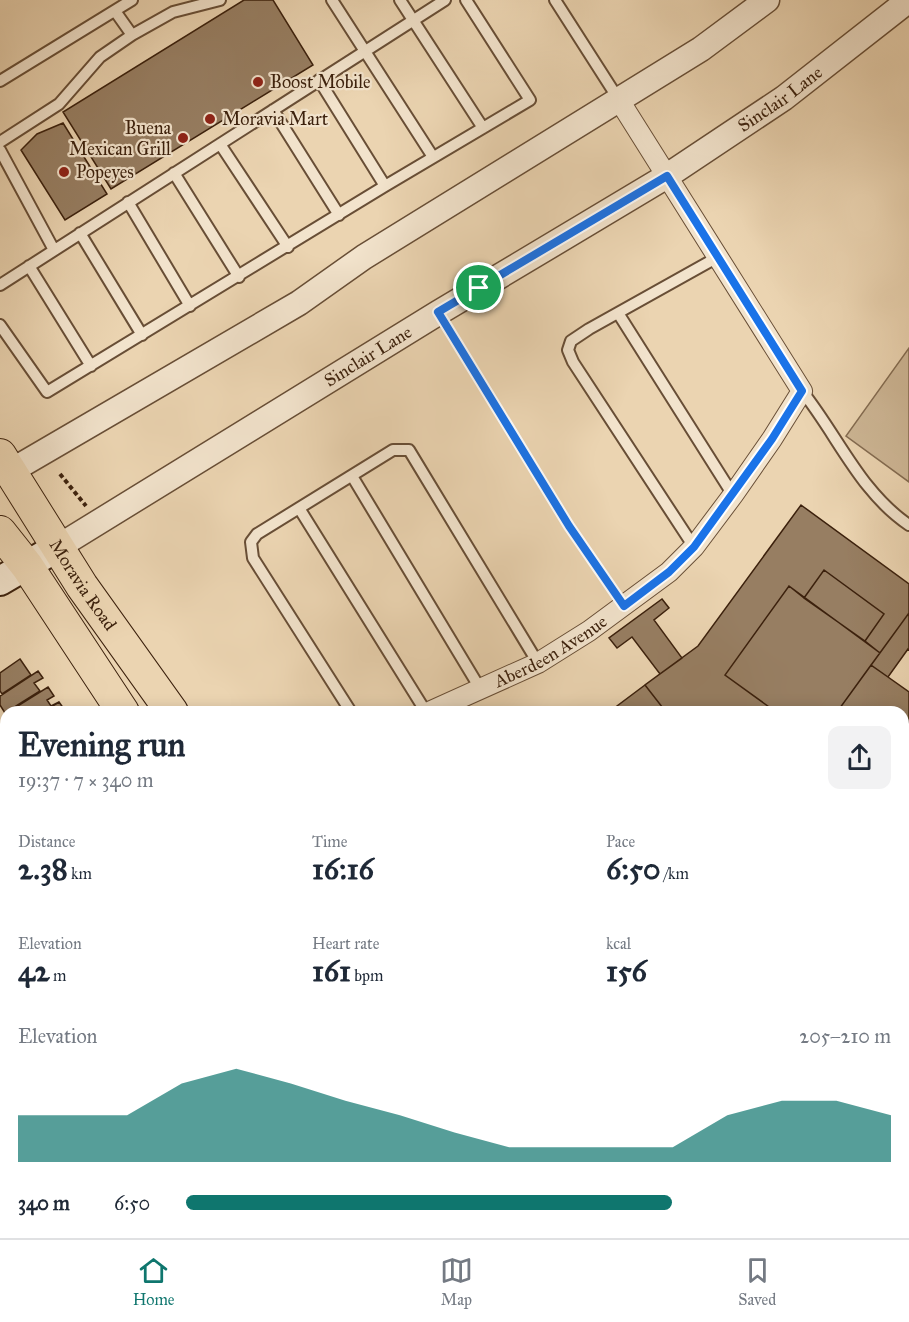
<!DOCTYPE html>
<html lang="en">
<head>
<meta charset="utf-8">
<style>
  body { margin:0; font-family:"IM FELL Great Primer",serif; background:#f2f2f3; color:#1f2937; height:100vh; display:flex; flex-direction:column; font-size:22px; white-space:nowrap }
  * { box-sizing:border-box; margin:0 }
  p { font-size:20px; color:#747a83 }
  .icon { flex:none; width:33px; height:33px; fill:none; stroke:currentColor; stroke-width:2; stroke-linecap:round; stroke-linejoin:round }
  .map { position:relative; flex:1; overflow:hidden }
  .side { position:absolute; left:0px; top:706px; width:909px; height:532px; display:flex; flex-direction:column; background:#fff; border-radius:18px 18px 0 0; box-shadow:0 3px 15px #0003 }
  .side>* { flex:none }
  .pin { position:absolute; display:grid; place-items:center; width:51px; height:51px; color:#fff; margin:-26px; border:3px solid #fff; border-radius:50%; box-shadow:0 2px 6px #0007 }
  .round { display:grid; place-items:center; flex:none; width:63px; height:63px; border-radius:12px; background:#f2f2f3 }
  .overview { display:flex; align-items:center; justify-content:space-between; height:102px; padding:0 18px }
  h1 { font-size:33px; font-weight:700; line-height:45px }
  .stats { display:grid; grid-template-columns:repeat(3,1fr); gap:9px; height:102px; padding:6px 18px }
  .stats div { display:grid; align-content:center }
  .stats b { font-size:30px; font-weight:700 }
  .stats small { font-size:16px; font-weight:400 }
  .stats p { font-size:16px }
  .chart { height:168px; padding:12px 18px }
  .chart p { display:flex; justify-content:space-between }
  .chart svg { width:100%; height:108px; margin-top:6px; fill:#0f766e; opacity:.7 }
  ul { padding:0 18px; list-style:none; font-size:20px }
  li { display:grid; grid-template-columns:96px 72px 1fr; align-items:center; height:45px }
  li i { height:15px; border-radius:8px; background:#0f766e }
  .tab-bar { display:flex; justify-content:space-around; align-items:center; height:84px; border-top:2px solid #e0e1e3; background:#fff; font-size:16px; color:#747a83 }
  .tab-bar a { display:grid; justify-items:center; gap:3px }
  .tab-bar .on { color:#0f766e }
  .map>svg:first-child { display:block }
</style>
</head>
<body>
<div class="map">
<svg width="909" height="1238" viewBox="0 0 909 1238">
  <rect width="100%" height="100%" fill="#ebd4b1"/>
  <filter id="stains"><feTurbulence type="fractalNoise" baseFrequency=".00333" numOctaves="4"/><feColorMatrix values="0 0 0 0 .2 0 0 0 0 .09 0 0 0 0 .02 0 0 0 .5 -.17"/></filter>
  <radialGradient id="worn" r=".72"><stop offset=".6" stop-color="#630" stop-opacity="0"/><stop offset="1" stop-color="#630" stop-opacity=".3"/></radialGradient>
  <path fill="#cdb695" stroke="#846c51" stroke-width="1.5" d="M909,348V482L846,436Z"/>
  <path fill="#977e62" stroke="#3c210d" stroke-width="1.5" d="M244,0H273L313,65L111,189L63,112Z
    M63,123L107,194L65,220L21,150L37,134Z
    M801,505L909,584V613L880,653L865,641L884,614L824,570L804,598L789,586L725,675L776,712H666L645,685L698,646Z
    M824,570L884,614L865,641L804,598Z
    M789,586L880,653L837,712H776L725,675Z
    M662,599L669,608L654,620L682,658L660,674L632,637L617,648L609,638Z
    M909,613V650L908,649L888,677L871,665Z
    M20,659L31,675L2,694L0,691V673Z
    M871,665L909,692V798L903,793V712H837Z
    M38,671L43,678L34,683L40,691L5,713L0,705V696Z
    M645,685L666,712H609Z
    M48,687L54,696L47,700L51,706L59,702L43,712H8Z
    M59,702L64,709L58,712H43Z
    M903,793L909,798V862L903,858V831L907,825L903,822Z
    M904,886L909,890V920L903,916Z
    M0,913L6,919V947L0,941Z
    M903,916L909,920V980L903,990Z
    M0,941L6,947V958L0,963Z
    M2,1107L6,1109V1120L0,1116Z
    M5,1119L6,1120V1143L0,1139V1126Z
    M0,1139L6,1143V1165L0,1161Z
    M0,1161L6,1165V1172L0,1181Z
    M98,1233H135V1235L139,1238H106Z
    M327,1233H351L348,1238H323Z
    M351,1233H362L369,1238H348Z"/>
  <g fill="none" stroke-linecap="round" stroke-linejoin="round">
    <g stroke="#684e36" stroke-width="14">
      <path id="service" d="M332,0L433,157
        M400,0L483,128
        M555,0L619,100
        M115,11L132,35
        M319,80L385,186
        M0,81L132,0
        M273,110L339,215
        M0,142L59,104L100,57L132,35L173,12L220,0
        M220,144L288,247
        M0,150L54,250
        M174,173L239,277
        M128,202L190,306
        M80,233L142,335
        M29,266L91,366
        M0,285L445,0
        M618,313L733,495
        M0,325L47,392L385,186L530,100L466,0
        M802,391C838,436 860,492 909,525
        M352,476L481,690
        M299,508L426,712
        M694,547L573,362L568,350L571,341L589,329L718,257
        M351,712L253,558L251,542L257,534L393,450H409L538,663
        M903,1226L909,1228
        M448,1233L455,1238
        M25,1238L28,1233"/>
    </g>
    <g stroke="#684e36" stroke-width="22">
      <g id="minor">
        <path id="s1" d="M429,712L538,663L589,631L669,572L694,547L733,495L772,439L802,391L619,100"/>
        <path d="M0,1034L6,1027"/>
        <path d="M570,1238L573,1233"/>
      </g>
    </g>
    <g stroke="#684e36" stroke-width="27">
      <g id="tertiary">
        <path d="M11,471L299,303L364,257L701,49L767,0"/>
        <path id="s2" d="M58,547L438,313L667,176L784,98L909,0"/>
      </g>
    </g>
    <g stroke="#3c210d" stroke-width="32">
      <path id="secondary" d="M0,581L58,547"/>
    </g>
    <g stroke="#3c210d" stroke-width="34">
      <g id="primary">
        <path id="s3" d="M0,455L82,586L172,712"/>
        <path d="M0,532L27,566L123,712"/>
        <path d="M672,1233L679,1238"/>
        <path d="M746,1233L753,1238"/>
      </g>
    </g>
    <path stroke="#3c210d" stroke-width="4" stroke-dasharray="4.5 3" stroke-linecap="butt" d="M450,331L569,526L612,589
      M60,474L86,506"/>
    <use href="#service" stroke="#f2e3cc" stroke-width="10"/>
    <use href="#minor" stroke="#f2e3cc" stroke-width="20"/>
    <use href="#tertiary" stroke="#f2e3cc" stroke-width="24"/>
    <use href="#secondary" stroke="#f2e3cc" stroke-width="28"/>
    <use href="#primary" stroke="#ebd4b1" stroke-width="32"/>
  </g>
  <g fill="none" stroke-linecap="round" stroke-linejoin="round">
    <g stroke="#fff" stroke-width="12">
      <path id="route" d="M667,176L802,391L772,439L694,547L669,572L624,606L569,526L438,312Z"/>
    </g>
    <use href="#route" stroke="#1a73e8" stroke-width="8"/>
  </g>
  <g fill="#8f2418" stroke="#f2e3cc" stroke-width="2">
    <circle cx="258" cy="82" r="6"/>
    <circle cx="210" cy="119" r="6"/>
    <circle cx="183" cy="138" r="6"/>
    <circle cx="64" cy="172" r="6"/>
  </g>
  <g text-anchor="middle" stroke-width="4.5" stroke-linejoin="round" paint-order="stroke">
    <g font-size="18" fill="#3c210d" stroke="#f2e3cc" text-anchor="start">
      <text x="270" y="88">Boost Mobile</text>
      <text x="222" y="125">Moravia Mart</text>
      <text x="171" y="134" text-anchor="end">Buena<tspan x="171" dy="21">Mexican Grill</tspan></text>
      <text x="76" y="178">Popeyes</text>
    </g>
    <g font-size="18" fill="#3c210d" stroke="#f2e3cc">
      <text dy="6" stroke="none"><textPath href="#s2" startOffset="850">Sinclair Lane</textPath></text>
      <text dy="6" stroke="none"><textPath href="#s2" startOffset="364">Sinclair Lane</textPath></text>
      <text dy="6" stroke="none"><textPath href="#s3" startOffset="154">Moravia Road</textPath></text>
      <text dy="6" stroke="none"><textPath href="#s1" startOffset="136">Aberdeen Avenue</textPath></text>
    </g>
  </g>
  <rect width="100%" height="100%" filter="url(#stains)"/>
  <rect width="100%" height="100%" fill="url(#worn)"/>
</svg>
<div class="pin" style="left:479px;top:288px;background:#1e9e55"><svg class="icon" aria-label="arrive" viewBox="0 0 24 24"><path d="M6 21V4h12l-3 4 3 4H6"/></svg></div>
<section class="side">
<div class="overview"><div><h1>Evening run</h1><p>19:37 · 7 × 340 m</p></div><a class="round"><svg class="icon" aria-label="share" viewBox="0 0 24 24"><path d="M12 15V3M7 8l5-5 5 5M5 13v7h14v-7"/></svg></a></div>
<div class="stats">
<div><p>Distance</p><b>2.38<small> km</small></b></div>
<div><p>Time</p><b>16:16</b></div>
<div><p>Pace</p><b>6:50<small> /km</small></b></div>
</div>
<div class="stats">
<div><p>Elevation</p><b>42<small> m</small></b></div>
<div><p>Heart rate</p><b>161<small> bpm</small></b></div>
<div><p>kcal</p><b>156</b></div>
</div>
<div class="chart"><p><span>Elevation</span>205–210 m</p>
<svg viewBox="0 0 160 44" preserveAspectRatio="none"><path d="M0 44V25L10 25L20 25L30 12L40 6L50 12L60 19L70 25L80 32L90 38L100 38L110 38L120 38L130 25L140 19L150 19L160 25V44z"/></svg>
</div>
<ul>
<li><b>340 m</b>6:50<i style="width:69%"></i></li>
</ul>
</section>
</div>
<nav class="tab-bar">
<a class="on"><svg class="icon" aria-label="home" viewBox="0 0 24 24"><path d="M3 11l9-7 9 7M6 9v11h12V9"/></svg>Home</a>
<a><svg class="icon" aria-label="map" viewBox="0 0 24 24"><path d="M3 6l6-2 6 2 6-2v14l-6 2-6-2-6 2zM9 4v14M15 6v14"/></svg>Map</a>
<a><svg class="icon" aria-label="saved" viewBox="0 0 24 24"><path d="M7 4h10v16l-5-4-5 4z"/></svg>Saved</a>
</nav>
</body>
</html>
